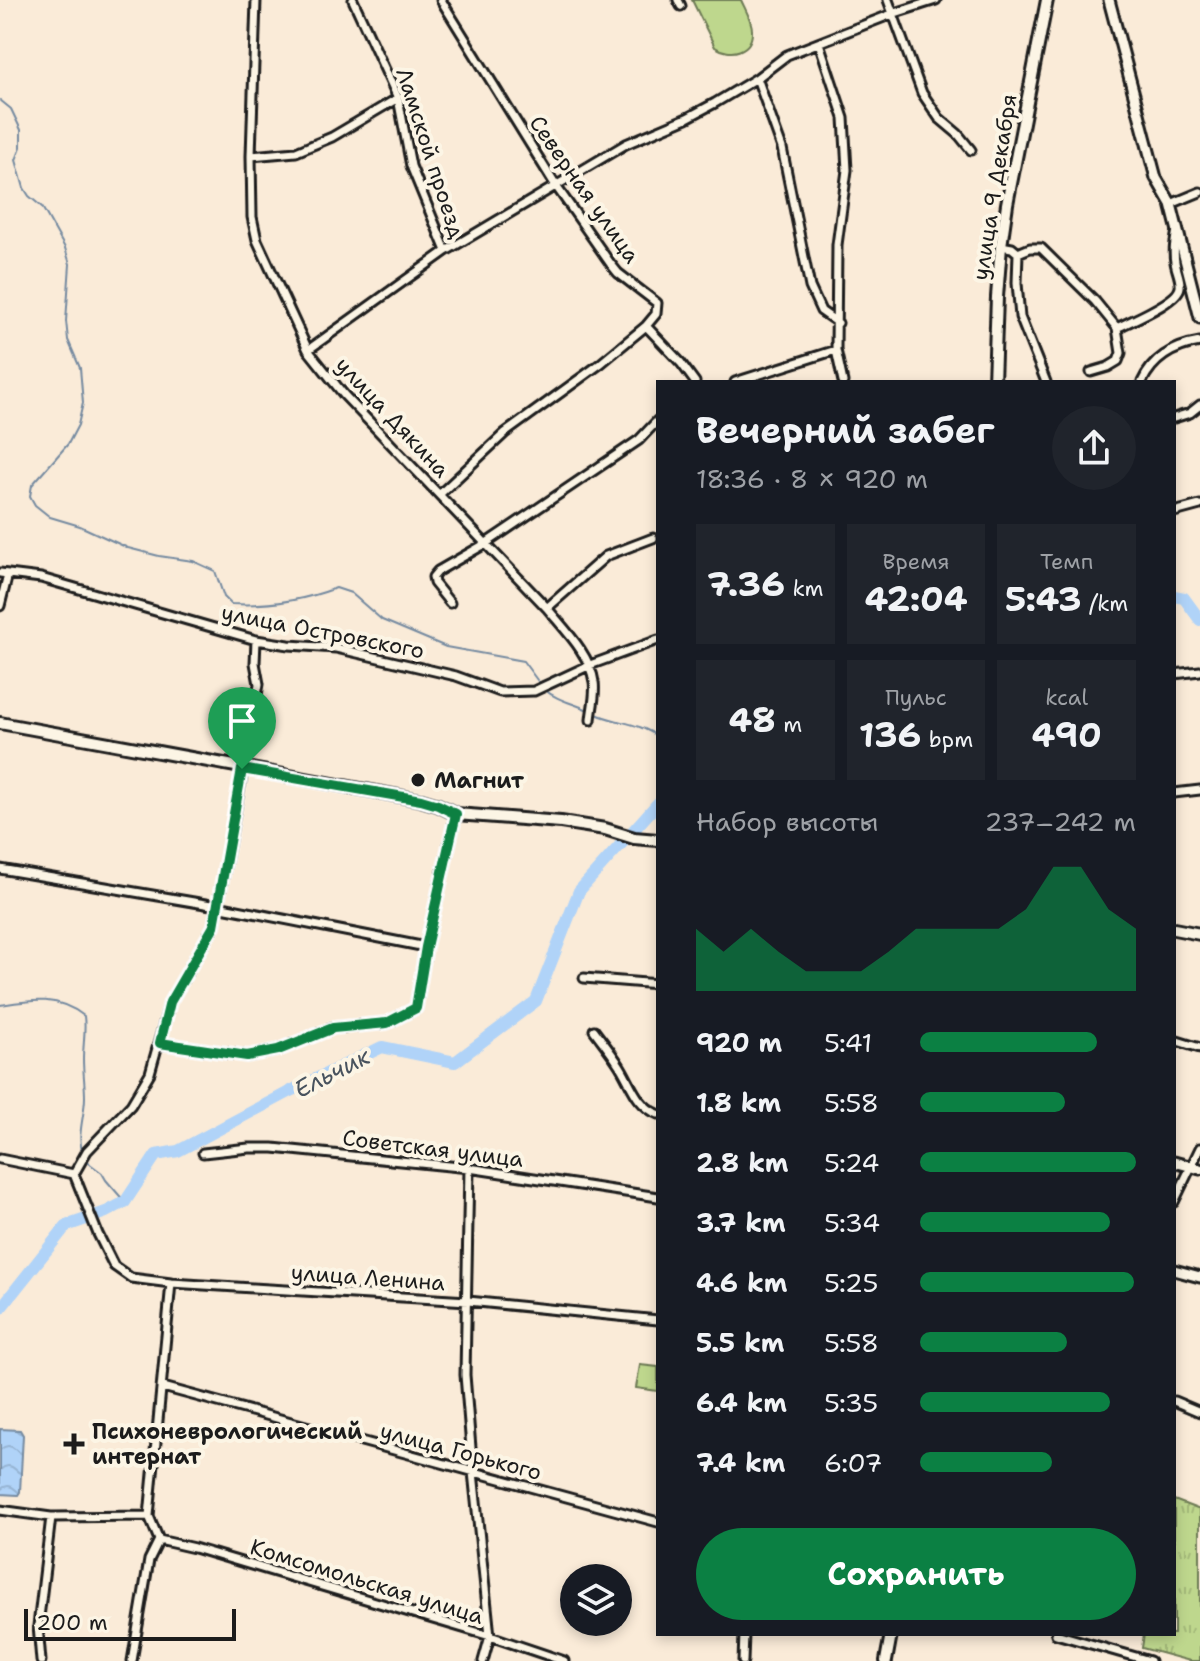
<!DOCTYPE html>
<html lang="ru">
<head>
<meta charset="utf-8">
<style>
  body { margin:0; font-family:"Shantell Sans",sans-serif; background:#20242c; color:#f1f3f6; height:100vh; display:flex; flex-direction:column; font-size:30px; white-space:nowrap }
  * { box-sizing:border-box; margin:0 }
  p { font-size:26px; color:#9ea1a6 }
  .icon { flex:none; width:44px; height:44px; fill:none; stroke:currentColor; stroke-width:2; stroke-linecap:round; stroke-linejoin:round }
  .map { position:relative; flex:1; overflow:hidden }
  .panel { position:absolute; left:656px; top:380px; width:520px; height:1256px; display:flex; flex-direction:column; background:#171b24; border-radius:0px; box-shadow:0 4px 12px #0003 }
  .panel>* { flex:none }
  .tools { position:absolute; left:560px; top:1564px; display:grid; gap:16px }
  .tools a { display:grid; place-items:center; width:72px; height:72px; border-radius:50%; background:#171b24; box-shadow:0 4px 12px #0003; font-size:40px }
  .scale { position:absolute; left:24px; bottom:20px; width:212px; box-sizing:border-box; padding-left:8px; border:4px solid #1c1c1c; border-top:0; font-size:22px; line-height:28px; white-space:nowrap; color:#1c1c1c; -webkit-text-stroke:6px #fcf5e5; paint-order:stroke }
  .pin { position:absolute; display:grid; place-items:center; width:68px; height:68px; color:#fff; margin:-82px -34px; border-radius:50% 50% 50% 0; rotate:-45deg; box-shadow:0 0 8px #0007 }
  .pin .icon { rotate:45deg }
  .round { display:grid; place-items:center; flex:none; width:84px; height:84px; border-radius:42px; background:#20242c }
  .summary { display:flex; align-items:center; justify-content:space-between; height:136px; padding:0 40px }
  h1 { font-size:36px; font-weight:700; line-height:60px }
  .metrics { display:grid; grid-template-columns:repeat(3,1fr); gap:12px; height:136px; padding:8px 40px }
  .metrics div { display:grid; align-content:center; border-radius:0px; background:#20242c; text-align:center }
  .metrics b { font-size:34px; font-weight:700 }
  .metrics small { font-size:22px; font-weight:400 }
  .metrics p { font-size:22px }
  .chart { height:224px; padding:16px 40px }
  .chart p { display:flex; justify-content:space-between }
  .chart svg { width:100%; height:144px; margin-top:8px; fill:#0b8043; opacity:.7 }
  .button { display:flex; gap:16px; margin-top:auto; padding:16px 40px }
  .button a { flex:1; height:92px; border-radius:48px; background:#0b8043; color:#fff; font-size:32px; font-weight:700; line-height:92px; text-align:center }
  ul { padding:0 40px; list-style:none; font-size:26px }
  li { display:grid; grid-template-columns:128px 96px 1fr; align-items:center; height:60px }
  li i { height:20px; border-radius:10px; background:#0b8043 }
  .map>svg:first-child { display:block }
</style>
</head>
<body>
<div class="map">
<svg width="1200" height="1661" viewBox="0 0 1200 1661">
  <defs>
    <pattern id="park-tufts" width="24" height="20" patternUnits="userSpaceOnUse" patternTransform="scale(2)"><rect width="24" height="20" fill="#bed78d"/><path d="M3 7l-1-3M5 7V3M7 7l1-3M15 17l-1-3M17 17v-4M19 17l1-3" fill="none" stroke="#a3b879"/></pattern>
    <pattern id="water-waves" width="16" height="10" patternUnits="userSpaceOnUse" patternTransform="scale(2)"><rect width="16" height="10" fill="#b0d3f8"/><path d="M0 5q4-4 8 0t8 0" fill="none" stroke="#97b5d4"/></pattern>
  </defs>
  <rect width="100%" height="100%" fill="#faebd8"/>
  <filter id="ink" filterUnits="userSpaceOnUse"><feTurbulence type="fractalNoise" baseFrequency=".0125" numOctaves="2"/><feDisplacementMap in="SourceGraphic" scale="16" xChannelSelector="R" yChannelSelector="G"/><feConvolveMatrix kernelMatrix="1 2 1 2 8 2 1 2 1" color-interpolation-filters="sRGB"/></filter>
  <g filter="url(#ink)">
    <path fill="url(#park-tufts)" stroke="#6d7a54" stroke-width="2" d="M1174,1500L1200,1510V1661H1190L1142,1648L1144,1634H1174Z"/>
    <path fill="#bed78d" stroke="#6d7a54" stroke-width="2" d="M692,0H741C745,9 752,20 752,30C753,52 730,57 715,47Z
      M640,1365L658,1367V1391L636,1388Z"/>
    <path fill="url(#water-waves)" stroke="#758aa0" stroke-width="2" d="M0,1429L20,1430L23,1435L20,1492L18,1495L0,1494Z"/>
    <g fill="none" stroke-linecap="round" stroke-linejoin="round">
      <path stroke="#758aa0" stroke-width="2" d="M0,100L11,109L21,130V147L16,160L24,188L29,196L42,207L65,248L70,264L66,321L68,340L80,368L83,403L78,425L68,444L32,485L30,496L35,505L50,517L80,526L128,548L159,556L193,561L215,571L224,597L231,604C266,606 304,600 336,588L351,593L382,620L446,647L523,661L540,684
        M544,689C556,700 573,703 588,710
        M594,713C614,723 640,722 658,737
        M0,1005C32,1000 57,995 84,1016C86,1031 83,1044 83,1059C83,1072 85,1085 85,1097C85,1115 76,1136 83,1153
        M86,1158L90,1164L102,1173L106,1180L125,1202"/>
      <path stroke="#b0d3f8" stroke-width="12" d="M1174,596L1184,598L1200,620
        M0,1309L66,1226L106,1212L125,1202L156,1155L178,1151L291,1091L382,1047L455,1062L536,1001L579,891L658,803"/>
      <g stroke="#1c1c1c" stroke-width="13">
        <path id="minor" d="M256,0L251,156L252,217L257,240L308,350L344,395L547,608C564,629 590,654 594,682C596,694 592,708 591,720
          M678,0L681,6
          M888,0L922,93L939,118L958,134L971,150
          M757,78L782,148L810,287L821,311L838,323
          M251,156L296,152L332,137L398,98
          M1171,204L1200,192
          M1001,246L1012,248L1018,253L1017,283L1020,317L1046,382
          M446,251L626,144L687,118L715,103L757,78L787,55L892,14L936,0
          M1018,253L1030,248H1041L1095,301L1117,328L1121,353L1118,361L1108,367L1091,372
          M646,326L681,363L695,382
          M1117,328C1130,321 1178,302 1180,287C1181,279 1176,270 1175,262C1173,251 1175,241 1177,230
          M308,350L446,251L411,166L398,98L353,0
          M836,350L843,382
          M735,382L836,350L837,245L847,170L844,118L819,43
          M1142,382C1153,358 1175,346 1200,342
          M1174,418L1190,413L1200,405
          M440,494L505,433L600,364L646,326L656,314L657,303L618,273L610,263L556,186L441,0
          M1174,512L1200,505
          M0,573L41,578L256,640L289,645L336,648L456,676L500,692L534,691L590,665L658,640
          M450,603L434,583L433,577L438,571L485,544L639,440L658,420
          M0,606L8,574
          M547,608L606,556L653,538
          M1174,674L1200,671
          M1174,793L1200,790
          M0,869L217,906L426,947
          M584,978L658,984
          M594,1030C602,1041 611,1052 618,1063C631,1082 635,1105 658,1114
          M1174,1040L1200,1048
          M160,1043L247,1056L278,1050L333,1028L387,1023L416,1008L426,947L456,814
          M203,1153L249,1148H273L469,1168L658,1197
          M0,1159L74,1174L98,1234L114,1266L131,1278L171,1283L468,1301L658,1320
          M469,1168L465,1375L473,1472L490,1636L483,1661
          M74,1174L87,1151L131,1105L150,1073L170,1002L214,926L259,684L255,663L256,640
          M1174,1202L1200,1148
          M163,1387L658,1522
          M1174,1401L1200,1412
          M0,1510L51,1517L149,1516
          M159,1540L194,1548L490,1636L564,1661
          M1056,1634L1150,1661
          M41,1661L38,1626L51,1517
          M132,1661L149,1560L159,1540L149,1516L171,1283
          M743,1661L744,1634"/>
      </g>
      <g stroke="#1c1c1c" stroke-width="15">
        <path id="tertiary" d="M1109,0L1156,178L1171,204L1200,318
          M1174,1162L1200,1169
          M1174,1270L1200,1277"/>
      </g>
      <g stroke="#1c1c1c" stroke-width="16">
        <path id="secondary" d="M994,382L997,297L1001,246L1007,204L1047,0
          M0,723L421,800L438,805L456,814L561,822L605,829L634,838L658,840
          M1174,929L1200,934
          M886,1661L891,1634"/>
      </g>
      <use href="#minor" stroke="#fcf5e5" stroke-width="7"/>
      <use href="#tertiary" stroke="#fcf5e5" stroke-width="9"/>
      <use href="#secondary" stroke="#fcf5e5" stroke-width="10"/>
    </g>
  </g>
  <g fill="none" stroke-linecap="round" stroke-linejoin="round" filter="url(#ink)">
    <g stroke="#fff" stroke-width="16">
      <path id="route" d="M242,769L421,800L438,805L456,814L426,947L416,1008L387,1023L333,1028L278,1050L247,1056L160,1043L170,1002L214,926Z"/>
    </g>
    <use href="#route" stroke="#0b8043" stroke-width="10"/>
  </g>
  <g fill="#1c1c1c" stroke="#fcf5e5" stroke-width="3">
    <circle cx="418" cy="780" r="8"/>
    <path d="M70 1432h8v8h8v8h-8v8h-8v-8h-8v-8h8z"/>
  </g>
  <g text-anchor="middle" stroke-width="8" stroke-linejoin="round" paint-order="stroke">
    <g font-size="22" fill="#1c1c1c" stroke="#fcf5e5">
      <text transform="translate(431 153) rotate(72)" y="8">Ламской проезд</text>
      <text transform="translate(994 187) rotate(-81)" y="8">улица 9 Декабря</text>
      <text transform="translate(585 189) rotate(55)" y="8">Северная улица</text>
      <text transform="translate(393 417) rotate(47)" y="8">улица Дякина</text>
      <text transform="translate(323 631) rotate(11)" y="8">улица Островского</text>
      <text transform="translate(433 1148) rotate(7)" y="8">Советская улица</text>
      <text transform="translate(368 1277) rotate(4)" y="8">улица Ленина</text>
      <text transform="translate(461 1451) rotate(15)" y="8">улица Горького</text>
      <text transform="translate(367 1581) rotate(17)" y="8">Комсомольская улица</text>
    </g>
    <g font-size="22" font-weight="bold" fill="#1c1c1c" stroke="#fcf5e5" text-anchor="start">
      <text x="434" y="788">Магнит</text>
      <text x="92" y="1439">Психоневрологический<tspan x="92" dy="25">интернат</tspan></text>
    </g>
    <g font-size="24" font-style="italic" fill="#48535e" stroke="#fcf5e5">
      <text transform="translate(332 1073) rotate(-27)" y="8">Ельчик</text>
    </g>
  </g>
</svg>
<div class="tools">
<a><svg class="icon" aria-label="layers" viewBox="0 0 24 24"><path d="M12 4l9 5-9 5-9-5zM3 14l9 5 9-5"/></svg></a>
</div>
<div class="scale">200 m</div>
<div class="pin" style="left:242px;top:769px;background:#1e9e55"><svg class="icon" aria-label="arrive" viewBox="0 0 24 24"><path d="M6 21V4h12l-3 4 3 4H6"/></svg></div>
<section class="panel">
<div class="summary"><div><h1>Вечерний забег</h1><p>18:36 · 8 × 920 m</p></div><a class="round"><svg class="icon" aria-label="share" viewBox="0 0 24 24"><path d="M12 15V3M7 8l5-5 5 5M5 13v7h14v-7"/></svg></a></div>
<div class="metrics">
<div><b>7.36<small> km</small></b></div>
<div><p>Время</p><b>42:04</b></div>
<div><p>Темп</p><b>5:43<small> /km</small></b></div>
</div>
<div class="metrics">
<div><b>48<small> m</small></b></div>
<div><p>Пульс</p><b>136<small> bpm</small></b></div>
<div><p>kcal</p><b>490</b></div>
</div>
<div class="chart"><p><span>Набор высоты</span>237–242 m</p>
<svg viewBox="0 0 160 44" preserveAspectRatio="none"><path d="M0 44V25L10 32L20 25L30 32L40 38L50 38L60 38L70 32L80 25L90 25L100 25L110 25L120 19L130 6L140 6L150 19L160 25V44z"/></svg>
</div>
<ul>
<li><b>920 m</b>5:41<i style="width:82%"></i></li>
<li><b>1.8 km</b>5:58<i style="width:67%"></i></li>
<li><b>2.8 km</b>5:24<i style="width:100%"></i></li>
<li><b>3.7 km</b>5:34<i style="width:88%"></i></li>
<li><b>4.6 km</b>5:25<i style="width:99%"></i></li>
<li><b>5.5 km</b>5:58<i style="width:68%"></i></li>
<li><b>6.4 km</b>5:35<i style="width:88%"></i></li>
<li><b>7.4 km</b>6:07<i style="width:61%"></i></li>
</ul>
<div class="button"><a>Сохранить</a></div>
</section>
</div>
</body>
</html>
